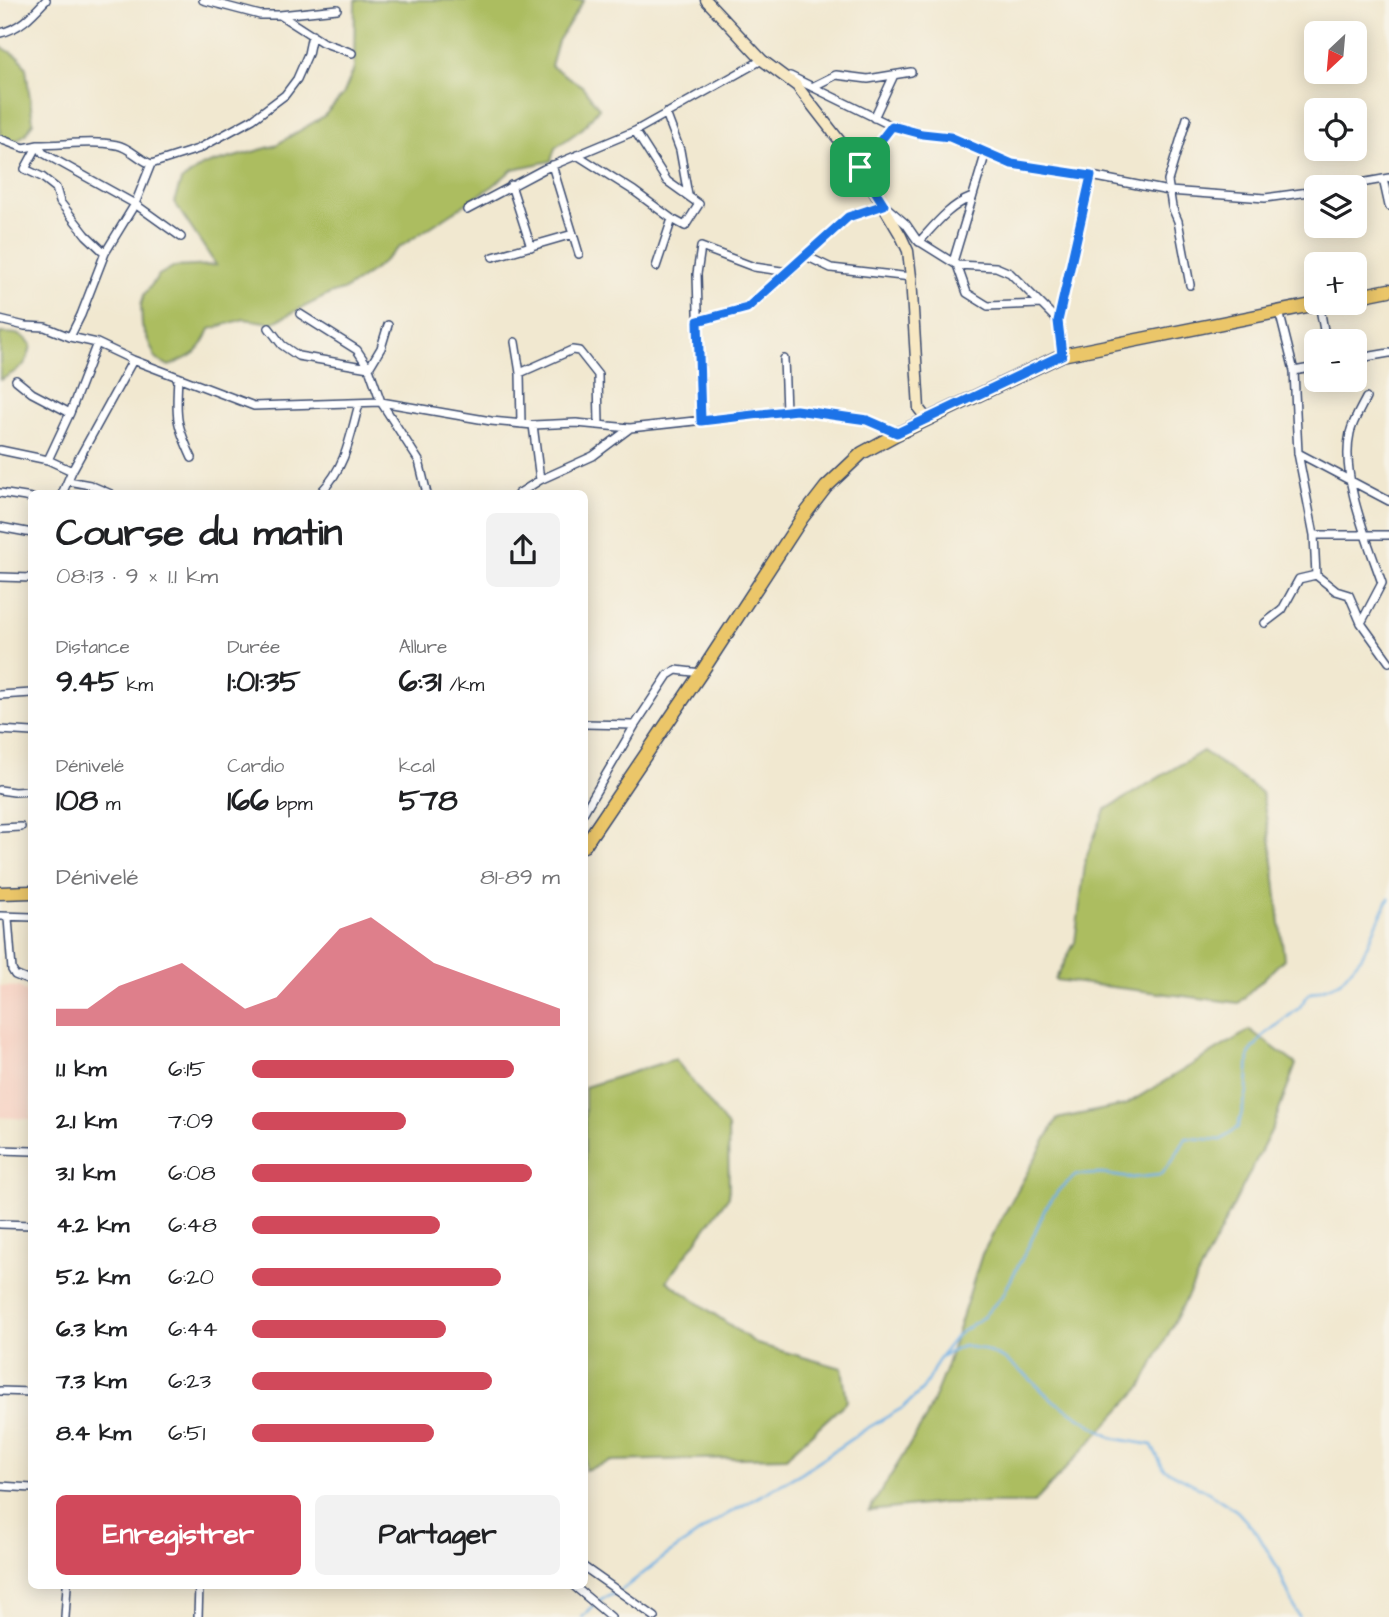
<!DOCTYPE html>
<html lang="fr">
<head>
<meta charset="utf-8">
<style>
  body { margin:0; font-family:"Architects Daughter",sans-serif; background:#f2f2f2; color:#202124; height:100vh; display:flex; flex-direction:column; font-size:26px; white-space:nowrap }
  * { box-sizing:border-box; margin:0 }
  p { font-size:23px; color:#757577 }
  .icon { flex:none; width:38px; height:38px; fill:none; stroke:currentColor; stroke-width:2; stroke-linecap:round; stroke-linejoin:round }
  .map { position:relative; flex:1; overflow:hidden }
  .details { position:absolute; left:28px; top:490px; width:560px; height:1099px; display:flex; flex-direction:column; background:#fff; border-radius:10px; box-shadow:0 4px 18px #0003 }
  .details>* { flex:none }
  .needle { width:46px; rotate:206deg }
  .tools { position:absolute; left:1304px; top:21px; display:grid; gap:14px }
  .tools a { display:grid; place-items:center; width:63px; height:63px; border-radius:10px; background:#fff; box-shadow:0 4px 18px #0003; font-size:35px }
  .pin { position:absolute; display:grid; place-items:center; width:60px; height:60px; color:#fff; margin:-30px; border-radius:14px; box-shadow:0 4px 10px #0006 }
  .round { display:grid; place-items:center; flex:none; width:74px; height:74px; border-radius:10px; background:#f2f2f2 }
  .headline { display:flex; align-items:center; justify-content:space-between; height:119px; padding:0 28px }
  h1 { font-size:38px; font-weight:700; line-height:52px }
  .figures { display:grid; grid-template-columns:repeat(3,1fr); gap:10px; height:119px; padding:7px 28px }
  .figures div { display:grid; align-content:center }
  .figures b { font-size:30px; font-weight:700 }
  .figures small { font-size:19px; font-weight:400 }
  .figures p { font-size:19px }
  .chart { height:196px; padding:14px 28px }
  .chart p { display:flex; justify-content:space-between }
  .chart svg { width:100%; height:126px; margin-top:7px; fill:#d1495b; opacity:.7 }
  .primary-button { display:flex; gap:14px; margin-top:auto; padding:14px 28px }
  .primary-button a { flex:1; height:80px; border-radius:10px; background:#d1495b; color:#fff; font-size:28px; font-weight:700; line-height:80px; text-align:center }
  .primary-button a+a { background:#f2f2f2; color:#202124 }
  ul { padding:0 28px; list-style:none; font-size:23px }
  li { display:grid; grid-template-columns:112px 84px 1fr; align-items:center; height:52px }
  li i { height:18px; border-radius:9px; background:#d1495b }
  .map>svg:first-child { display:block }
</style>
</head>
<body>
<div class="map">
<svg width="1389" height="1617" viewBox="0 0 1389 1617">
  <rect width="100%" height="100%" fill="#f7f3e8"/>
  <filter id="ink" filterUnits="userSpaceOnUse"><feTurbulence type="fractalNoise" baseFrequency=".0143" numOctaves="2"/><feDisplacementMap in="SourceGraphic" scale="14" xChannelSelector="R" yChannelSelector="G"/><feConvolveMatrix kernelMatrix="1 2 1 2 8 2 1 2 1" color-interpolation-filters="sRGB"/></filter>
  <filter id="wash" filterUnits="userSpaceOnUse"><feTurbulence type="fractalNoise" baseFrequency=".00686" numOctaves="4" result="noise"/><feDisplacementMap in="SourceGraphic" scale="28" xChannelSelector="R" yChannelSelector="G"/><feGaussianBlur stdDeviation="1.57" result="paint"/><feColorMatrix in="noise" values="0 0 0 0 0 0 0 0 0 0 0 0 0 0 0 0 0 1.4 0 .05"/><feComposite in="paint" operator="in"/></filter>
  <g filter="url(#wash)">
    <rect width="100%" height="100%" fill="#f1e8d0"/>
    <path fill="#f6d2c3" d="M0,986L19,987L31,995V1119L0,1117Z"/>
    <path fill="#acbd60" stroke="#64765f" stroke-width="2" d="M355,0H584L558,41L551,66L582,86L599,108L583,128L555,148L551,161L513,169L493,186L397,249L374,270L346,289L330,294L272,323L244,319L210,329C201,353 191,357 169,366L156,359L142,326L141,305L144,295L159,275L173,267L216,265L174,202L181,181L202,166L274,146L324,116L343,95L354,69Z
      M0,46L19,57L26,68L33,122L26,134L15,141L0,139Z
      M0,333C13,333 24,333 31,345C27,369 19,369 0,380Z
      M1203,751L1262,793L1271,844L1284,959L1239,1003L1055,980L1075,942L1086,857L1105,810Z
      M1250,1030L1296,1064L1273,1127L1142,1386L1034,1503H943L869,1511L926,1418L946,1368L982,1254L1057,1119L1125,1105Z
      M675,1059L728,1127L729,1196L667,1281L757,1344L842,1368L847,1401L786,1457L612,1461L585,1470V1087Z"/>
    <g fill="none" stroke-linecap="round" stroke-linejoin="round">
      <path stroke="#70b0e4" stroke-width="2.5" d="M942,1356L963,1346L982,1349L1004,1359L1026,1375L1051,1399L1112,1438L1152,1445L1163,1468L1208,1492L1237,1511L1257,1533L1276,1565L1299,1617
        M582,1617L601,1599L619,1592L667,1555L724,1516L801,1473L866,1429L904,1407L923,1389L940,1357L957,1335L983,1317L1003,1295L1031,1241L1045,1209L1058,1191L1076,1175L1102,1174L1130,1178L1160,1175L1173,1160L1186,1138L1221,1140L1238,1127L1247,1092L1249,1054L1263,1036L1299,1008L1309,994L1339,983L1362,956L1389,898"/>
    </g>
  </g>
  <g filter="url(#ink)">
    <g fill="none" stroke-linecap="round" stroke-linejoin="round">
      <g stroke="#3b4b6f" stroke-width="10">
        <path id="street" d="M203,0L260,15H280L322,42L352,53
          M280,15L337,9
          M0,33C20,29 33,14 46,0
          M790,76L892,126L922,134L950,137L1012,164L1091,176L1169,191L1265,198L1316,191
          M812,87L836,75L868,79L911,72
          M666,113L680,150L688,195
          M874,118L894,75
          M1187,118L1168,181L1172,207L1178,221L1190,285
          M635,131L667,181L699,204L685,226L672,219
          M0,139L24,148L38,145L43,153L135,204L181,237
          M577,155L634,191L672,219L656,267
          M552,165L579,254
          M860,167L892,126
          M1383,179L1389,206
          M511,185L531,247
          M1338,187L1389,178
          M467,210L544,169L635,131L762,60
          M919,242C934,226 949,206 970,198
          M105,253L86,235L60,202L56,188L42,177L25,169L38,145C65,145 91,140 117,145C129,147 140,160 151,164L198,149L253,119L285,95L297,79L308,54L312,35
          M806,256L831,268L911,277
          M493,257L573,234
          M953,262L986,152
          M957,265L967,293L988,306L1040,304
          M1319,303L1326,341
          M1279,311L1294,371L1298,453L1314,535L1316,575L1336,591L1349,595L1361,623L1389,662
          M300,314L357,350L369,368L381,402L419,461L427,494
          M0,320L25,326L45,327L70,337L97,343L133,360L254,406L381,402L491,421L533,425L576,423L630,428L796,410L867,420L897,434
          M698,321L747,308L848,217L884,205L906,224L917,240L957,265L996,267L1010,273L1058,321
          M269,328L282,345L298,356L369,368L381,348L388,325
          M70,337L81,315L105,253L135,204L151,164
          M515,342L520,373L521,424
          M1062,355L1058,321L1091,176
          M784,359L786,410
          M1354,359L1389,353
          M1294,371L1316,367
          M520,373L572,350L579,351L598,375L599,425
          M178,377C176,416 175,422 192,458
          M16,380L32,393L70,413
          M701,421L697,274L701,247L754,267L788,272
          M533,425L540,480
          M0,450L48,460L72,471
          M1298,453L1389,501
          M48,460L70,413L97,343
          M68,481L90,485L111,494
          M322,491C346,466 350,437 359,404
          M0,493L32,498
          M62,494L72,471L133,360
          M518,494L540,480L593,456L629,429
          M0,527L32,533
          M1314,535H1389
          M0,577L32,578
          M1265,623L1282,610L1299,579L1316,575
          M1361,623L1382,583C1368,542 1340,477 1350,433C1353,421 1360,410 1366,398
          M0,695L32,693
          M584,724L635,725
          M0,730L32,732
          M0,790L14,792L32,791
          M584,812L635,725L668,675L676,670L701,673
          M0,828L21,827
          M0,916L32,917
          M8,918L12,970L15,975L32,982
          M0,1150L32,1151
          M0,1224L32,1225
          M0,1391L32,1392
          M0,1486L32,1488
          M584,1567L655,1617
          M574,1586L611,1617
          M65,1617L67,1586
          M198,1617L199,1586"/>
      </g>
      <g stroke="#3b4b6f" stroke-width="13">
        <path id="secondary" d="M706,0L762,60L797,86L860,167L901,236L908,251L911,277L919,409L927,419"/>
      </g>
      <g stroke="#3b4b6f" stroke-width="15">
        <path id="primary" d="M1354,297L1389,290
          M584,846L701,673L802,518L826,487L862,453L897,434L1062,355L1322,303
          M0,893L32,892"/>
      </g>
      <use href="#street" stroke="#fff" stroke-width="7"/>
      <use href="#secondary" stroke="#f7e8c3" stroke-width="10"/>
      <use href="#primary" stroke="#ebc669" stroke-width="12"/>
    </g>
  </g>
  <g fill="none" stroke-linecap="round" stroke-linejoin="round" filter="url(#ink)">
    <g stroke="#fff" stroke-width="14">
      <path id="route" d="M892,126L922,134L950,137L1012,164L1091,176L1058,321L1062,355L897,433L867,420L796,410L701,421L698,321L747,308L848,217L884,205L860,167Z"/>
    </g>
    <use href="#route" stroke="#1a73e8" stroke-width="9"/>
  </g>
</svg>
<div class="tools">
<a><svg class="needle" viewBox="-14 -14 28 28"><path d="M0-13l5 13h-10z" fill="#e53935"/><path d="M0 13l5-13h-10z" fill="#757577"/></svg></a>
<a><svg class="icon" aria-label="locate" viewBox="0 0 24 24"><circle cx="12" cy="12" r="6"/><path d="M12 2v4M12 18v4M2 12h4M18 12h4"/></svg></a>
<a><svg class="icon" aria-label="layers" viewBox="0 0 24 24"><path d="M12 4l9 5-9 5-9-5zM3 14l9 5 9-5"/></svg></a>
<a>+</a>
<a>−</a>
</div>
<div class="pin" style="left:860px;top:167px;background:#1e9e55"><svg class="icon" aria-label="arrive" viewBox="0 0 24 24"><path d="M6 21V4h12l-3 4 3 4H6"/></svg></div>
<section class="details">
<div class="headline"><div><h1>Course du matin</h1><p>08:13 · 9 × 1.1 km</p></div><a class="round"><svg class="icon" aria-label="share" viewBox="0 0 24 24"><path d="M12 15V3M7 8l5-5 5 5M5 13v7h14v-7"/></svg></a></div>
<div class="figures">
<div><p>Distance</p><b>9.45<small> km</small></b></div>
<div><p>Durée</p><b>1:01:35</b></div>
<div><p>Allure</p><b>6:31<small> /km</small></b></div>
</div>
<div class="figures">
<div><p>Dénivelé</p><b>108<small> m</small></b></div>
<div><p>Cardio</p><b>166<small> bpm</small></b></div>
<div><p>kcal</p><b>578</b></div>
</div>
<div class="chart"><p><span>Dénivelé</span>81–89 m</p>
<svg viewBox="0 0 160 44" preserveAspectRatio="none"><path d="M0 44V38L10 38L20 30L30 26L40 22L50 30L60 38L70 34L80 22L90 10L100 6L110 14L120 22L130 26L140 30L150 34L160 38V44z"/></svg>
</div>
<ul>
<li><b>1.1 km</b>6:15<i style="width:85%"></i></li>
<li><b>2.1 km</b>7:09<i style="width:50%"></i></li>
<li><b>3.1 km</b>6:08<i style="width:91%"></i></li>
<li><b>4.2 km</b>6:48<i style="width:61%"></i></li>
<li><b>5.2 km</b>6:20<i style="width:81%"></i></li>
<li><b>6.3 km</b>6:44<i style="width:63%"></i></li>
<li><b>7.3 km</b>6:23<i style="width:78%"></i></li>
<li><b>8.4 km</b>6:51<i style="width:59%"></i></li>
</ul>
<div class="primary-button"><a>Enregistrer</a><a>Partager</a></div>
</section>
</div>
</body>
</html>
